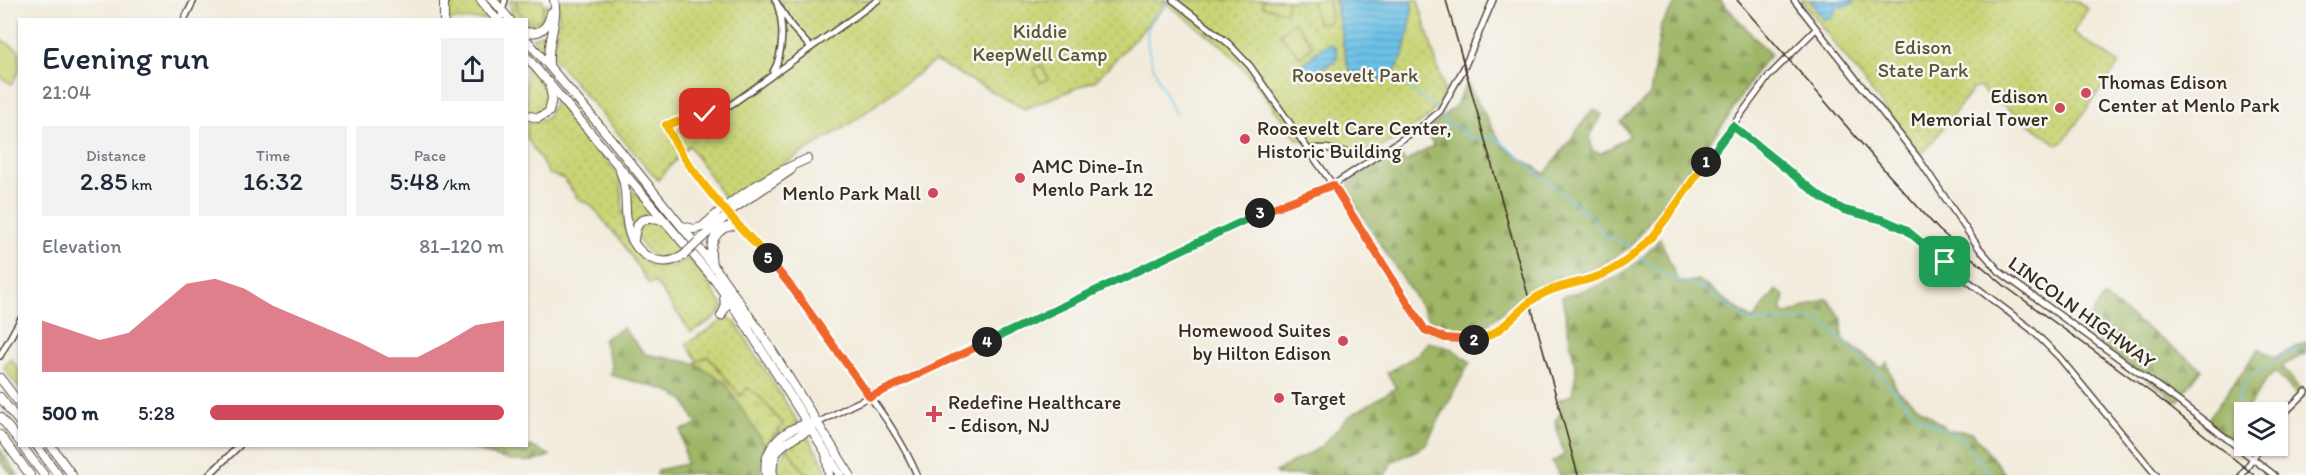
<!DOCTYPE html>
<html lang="en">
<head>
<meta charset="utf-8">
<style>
  body { margin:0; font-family:Itim,sans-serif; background:#f2f2f3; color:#1f2937; height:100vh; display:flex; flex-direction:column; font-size:22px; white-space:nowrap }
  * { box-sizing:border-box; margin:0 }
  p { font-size:20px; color:#747a83 }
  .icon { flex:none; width:33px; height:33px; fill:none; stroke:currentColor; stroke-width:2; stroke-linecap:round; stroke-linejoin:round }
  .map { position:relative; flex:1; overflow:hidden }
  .sheet { position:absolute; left:18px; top:18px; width:510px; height:429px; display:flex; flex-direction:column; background:#fff; border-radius:0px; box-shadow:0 2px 4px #0004 }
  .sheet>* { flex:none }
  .buttons { position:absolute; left:2234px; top:402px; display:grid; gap:12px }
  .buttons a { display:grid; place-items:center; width:54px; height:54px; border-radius:0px; background:#fff; box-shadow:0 2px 4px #0004; font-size:30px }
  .pin { position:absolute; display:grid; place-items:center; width:51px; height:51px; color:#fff; margin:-26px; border-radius:12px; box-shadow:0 3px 9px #0006 }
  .km { position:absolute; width:30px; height:30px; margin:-15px; border-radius:50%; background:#222; color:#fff; font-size:16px; line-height:30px; text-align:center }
  .round { display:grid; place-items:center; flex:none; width:63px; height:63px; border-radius:0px; background:#f2f2f3 }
  .overview { display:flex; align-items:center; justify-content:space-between; height:102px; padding:0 24px }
  h1 { font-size:33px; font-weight:600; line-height:45px }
  .metrics { display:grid; grid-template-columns:repeat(3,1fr); gap:9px; height:102px; padding:6px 24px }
  .metrics div { display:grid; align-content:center; border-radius:0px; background:#f2f2f3; text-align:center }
  .metrics b { font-size:26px; font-weight:600 }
  .metrics small { font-size:16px; font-weight:400 }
  .metrics p { font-size:16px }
  .chart { height:168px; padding:12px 24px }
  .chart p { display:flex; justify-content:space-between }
  .chart svg { width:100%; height:108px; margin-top:6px; fill:#d1495b; opacity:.7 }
  ul { padding:0 24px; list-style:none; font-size:20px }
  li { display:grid; grid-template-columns:96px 72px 1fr; align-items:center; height:45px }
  li i { height:15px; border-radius:8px; background:#d1495b }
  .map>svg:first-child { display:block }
</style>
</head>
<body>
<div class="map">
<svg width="2306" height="475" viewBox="0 0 2306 475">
  <defs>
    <pattern id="grass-dots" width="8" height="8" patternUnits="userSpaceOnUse" patternTransform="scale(1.5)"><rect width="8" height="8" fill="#c8d475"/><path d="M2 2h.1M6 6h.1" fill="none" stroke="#adb665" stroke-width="1.8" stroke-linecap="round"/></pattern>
    <pattern id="forest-firs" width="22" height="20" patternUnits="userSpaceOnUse" patternTransform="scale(1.5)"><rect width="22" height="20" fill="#9eb666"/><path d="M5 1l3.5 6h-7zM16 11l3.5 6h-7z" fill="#829453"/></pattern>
    <pattern id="wetland-marsh" width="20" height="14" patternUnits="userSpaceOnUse" patternTransform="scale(1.5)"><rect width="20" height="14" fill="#c8d475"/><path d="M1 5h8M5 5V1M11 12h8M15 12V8" fill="none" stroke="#adb665"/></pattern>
    <pattern id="water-rules" width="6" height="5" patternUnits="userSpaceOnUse" patternTransform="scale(1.5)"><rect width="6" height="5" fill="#6ac1e7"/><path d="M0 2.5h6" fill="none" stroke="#589dbb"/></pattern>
  </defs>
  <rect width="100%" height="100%" fill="#f6f6f2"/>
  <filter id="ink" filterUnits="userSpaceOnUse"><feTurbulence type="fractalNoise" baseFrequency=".0167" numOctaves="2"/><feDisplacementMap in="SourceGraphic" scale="12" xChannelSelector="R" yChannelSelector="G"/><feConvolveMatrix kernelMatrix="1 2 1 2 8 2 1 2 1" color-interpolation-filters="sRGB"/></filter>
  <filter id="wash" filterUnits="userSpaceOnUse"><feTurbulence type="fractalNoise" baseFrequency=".008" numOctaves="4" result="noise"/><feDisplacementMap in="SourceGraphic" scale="24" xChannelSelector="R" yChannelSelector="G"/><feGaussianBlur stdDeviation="1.35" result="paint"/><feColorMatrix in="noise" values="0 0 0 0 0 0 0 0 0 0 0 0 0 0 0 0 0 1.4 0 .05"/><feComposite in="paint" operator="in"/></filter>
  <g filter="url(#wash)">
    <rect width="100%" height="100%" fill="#f2ebdb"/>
    <path fill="url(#grass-dots)" stroke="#827f4a" stroke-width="1.5" d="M446,0H473L489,19L446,20Z
      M510,0H516L517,9L526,19H517L511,12Z
      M558,0H1157L1165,6L1096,80L1025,109L935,61L847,126L725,199L689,145L658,180L552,56L559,20Z
      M1162,0H1418L1444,89L1439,103L1427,119L1374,152L1325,145L1316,146L1322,145L1297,139L1254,81L1225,48Z
      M1801,0H2074L2088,9L2073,32L2119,64L2062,143L2057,144L1978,87L1973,89L1926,150L1921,152L1917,150Z
      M548,4C549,14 546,23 538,30L527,29L526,20L540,19L544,7Z
      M551,26L544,52L532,38L542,34Z
      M526,64C539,78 549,88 548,107L536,117L527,112Z
      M555,100L620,177L625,229L629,242L639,255L647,263L661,267L674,265L688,258L704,277L723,306C719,319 702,325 691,332L655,282L649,284L623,244L591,205L578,199L564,179L549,174L527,138V121L536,123L547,118Z
      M628,185L655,216C642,215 637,219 631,230Z
      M646,221C664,221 673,238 684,251C662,265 649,259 637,237L639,228Z
      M728,317L736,323L799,424L776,435L766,447L783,424L759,396H740L709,357L698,361L686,344Z
      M10,358L19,370V389L4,368Z
      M807,436L824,464L826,475H806L787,448L789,445Z"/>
    <path fill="url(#forest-firs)" stroke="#6c7042" stroke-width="1.5" d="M1678,0H1720L1771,55L1759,67L1726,120L1630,247L1599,267L1540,285L1523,294L1485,327L1476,331L1445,329L1430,321L1344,187L1396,150L1406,162L1434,145L1425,132L1456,105L1467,83L1503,146L1545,174L1593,109L1602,115L1590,136L1592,151L1602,153L1630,136L1621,122L1650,95L1661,25Z
      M1660,238L1679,284L1698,280L1753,320L1776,290L1785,296L1781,310L1786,315L1827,298L1842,319V339L1882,368L1887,362L1896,389L1948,430L1972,432L2006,475H1559L1552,462L1564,455L1555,421L1562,411L1559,399L1572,395L1576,371L1562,297C1606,284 1631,276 1660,238Z
      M2104,297L2202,369L2178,401L2080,330Z
      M623,328L645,354L694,363L725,382L766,447L761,467L762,475H702V473L657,475L658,470L686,464L681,430L697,425L684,400L666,390L610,375L612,366L603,339Z
      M1428,342L1452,349L1470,362L1425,446L1392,462L1385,475H1277L1275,472L1321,447L1348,417L1396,388L1387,373L1417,355Z
      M2306,342V353L2282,366L2302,392L2297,395L2275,371L2266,380L2228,438L2206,422L2259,348L2274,358Z
      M466,446H498L528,453L530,446L550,455C526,470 491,456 466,446Z
      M0,449L18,475H12L0,461Z"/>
    <path fill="url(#wetland-marsh)" stroke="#827f4a" stroke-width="1.5" d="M516,0H543L544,7L541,19L535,22L527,21L517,9Z
      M708,356L740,396L748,388L759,396L783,424L766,447L725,382L694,363Z
      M787,448L806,475H780L777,467Z"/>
    <path fill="#c8d475" stroke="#827f4a" stroke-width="1.5" d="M1263,0H1288L1287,10L1285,12L1262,6Z
      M1312,0H1328L1331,18L1328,23H1317Z
      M1294,22L1313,45L1300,57L1280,34Z
      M0,39L19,50V70L12,84L0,77Z
      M1042,65L1048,79L1040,83L1034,69Z"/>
    <path fill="url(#water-rules)" stroke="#527682" stroke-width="1.5" d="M1335,0H1413C1410,28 1406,90 1366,81C1356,79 1349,74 1347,63Z
      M1810,0H1853V4L1837,8L1832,17L1823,19Z
      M1326,44H1331C1337,47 1339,54 1336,60L1314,74L1308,73L1302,65Z"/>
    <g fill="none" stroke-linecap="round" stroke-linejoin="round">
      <path stroke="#6ac1e7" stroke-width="1.5" d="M1169,0L1168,4C1163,9 1154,14 1151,20C1137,44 1165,94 1176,115
        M1391,76C1410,89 1438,105 1448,126L1460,128L1470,139L1492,137L1501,142L1594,219L1604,237L1620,241L1634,252
        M1638,255L1665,275L1702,288L1750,322L1819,319L1870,365L1919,417L1964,439L1975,456L1992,475
        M2232,428L2233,417L2241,391L2249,378L2273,361L2306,345
        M2215,475L2217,472"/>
    </g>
  </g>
  <g filter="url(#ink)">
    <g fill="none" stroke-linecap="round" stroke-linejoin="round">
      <g stroke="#56473a" stroke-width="8">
        <path id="secondary" d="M775,0L792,27L811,48
          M878,0L732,104L711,112L666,125C693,182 740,224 780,272C804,301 825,333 846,364C872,400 900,434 917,475
          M1173,0L1228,43L1250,66L1333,185L1421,325C1429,335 1441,339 1454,340C1504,344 1508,311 1547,291C1563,284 1580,283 1596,278C1616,271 1634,257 1648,241L1769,76L1816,29
          M1794,0L1918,158L1979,248L2000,272L2178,401L2274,475
          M184,20L194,0
          M500,20L505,0
          M773,72C784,53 784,24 777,4
          M1733,126L1822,198L1844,210L1884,220L1909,231L1960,275L2031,329L2059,357L2156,475
          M1309,150C1327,143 1355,158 1377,155
          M0,356L20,320
          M2277,420L2306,392
          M816,424L850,406L1250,218L1333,185L1425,124L1440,111L1464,68L1493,0
          M209,475L239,446
          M2242,475L2261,446"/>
      </g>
      <g stroke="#56473a" stroke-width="10">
        <path id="highway" d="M444,0V20
          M481,0L497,20
          M493,0L510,20
          M526,32C541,35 548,27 551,13
          M526,39L611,139L719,273L759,330L850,475
          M526,56L716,282L742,319L840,475
          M549,64C547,42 559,19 554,0
          M526,115L538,118L549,112L552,98L549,82
          M620,171C629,190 623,212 629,232C637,257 662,270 684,255
          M733,209L791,170
          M682,226L694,229L702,227C733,198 767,176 807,159
          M703,237L723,219
          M634,240C636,216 645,217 665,221
          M712,264C708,244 715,226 738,225
          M721,316L725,308L724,295
          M0,378L20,404
          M0,397L20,423
          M0,417L20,442
          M0,435L30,475
          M22,446L44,475
          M37,446L58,475
          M51,446L72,475
          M826,454L829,475
          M766,475C761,447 787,426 813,423
          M773,475C769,447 791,439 812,429"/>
      </g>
      <use href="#secondary" stroke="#fff" stroke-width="5"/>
      <use href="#highway" stroke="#fff" stroke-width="8"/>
      <path stroke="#3b2a1e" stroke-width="1.5" d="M1446,0L1578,475
        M1737,0L1888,174L1939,230L2006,287L2156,396L2254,475"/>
      <g stroke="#56473a" stroke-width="10" stroke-linecap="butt">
        <path id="highway-bridge" d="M723,219L733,209
          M684,255L703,237"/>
      </g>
      <use href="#highway-bridge" stroke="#fff" stroke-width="8"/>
    </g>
  </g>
  <g fill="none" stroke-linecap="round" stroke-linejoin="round" filter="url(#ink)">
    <g stroke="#fff" stroke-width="12">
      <path id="split-1" d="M1706,162L1733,126L1822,198L1844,210L1884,220L1905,229L1945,262"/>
    </g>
    <g stroke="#fff" stroke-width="12">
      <path id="split-2" d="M1474,340C1499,338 1515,312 1534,299C1557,283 1585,284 1608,272C1652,250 1677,201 1706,162"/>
    </g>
    <g stroke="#fff" stroke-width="12">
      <path id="split-3" d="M1260,213L1333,185L1425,330L1445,338L1474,340"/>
    </g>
    <g stroke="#fff" stroke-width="12">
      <path id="split-4" d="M987,342L1260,213"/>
    </g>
    <g stroke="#fff" stroke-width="12">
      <path id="split-5" d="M768,258L793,289L870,397L987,342"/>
    </g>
    <g stroke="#fff" stroke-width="12">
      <path id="split-6" d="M705,114L666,125C690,176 731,216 768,258"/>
    </g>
    <use href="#split-1" stroke="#22a559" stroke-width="8"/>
    <use href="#split-2" stroke="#f5b400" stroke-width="8"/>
    <use href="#split-3" stroke="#f0652b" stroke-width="8"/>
    <use href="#split-4" stroke="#22a559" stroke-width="8"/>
    <use href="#split-5" stroke="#f0652b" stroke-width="8"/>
    <use href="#split-6" stroke="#f5b400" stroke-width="8"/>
  </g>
  <g fill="#d1495b" stroke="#f6f6f2" stroke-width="2">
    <circle cx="2086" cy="93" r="6"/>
    <circle cx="2060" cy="108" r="6"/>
    <circle cx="1245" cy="139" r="6"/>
    <circle cx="1020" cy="178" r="6"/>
    <circle cx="933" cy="193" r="6"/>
    <circle cx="1343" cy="341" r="6"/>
    <circle cx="1279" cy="398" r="6"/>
    <path d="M931 405h6v6h6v6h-6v6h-6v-6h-6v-6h6z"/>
  </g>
  <g text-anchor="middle" stroke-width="5" stroke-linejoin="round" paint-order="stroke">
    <g font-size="20" fill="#5e5434" stroke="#f6f6f2">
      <text x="1040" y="38">Kiddie<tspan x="1040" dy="23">KeepWell Camp</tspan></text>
      <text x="1923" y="54">Edison<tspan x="1923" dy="23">State Park</tspan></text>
      <text x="1355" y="82">Roosevelt Park</text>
    </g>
    <g font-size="20" fill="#3b2a1e" stroke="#f6f6f2" text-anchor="start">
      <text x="2098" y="89">Thomas Edison<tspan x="2098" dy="23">Center at Menlo Park</tspan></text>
      <text x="2048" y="103" text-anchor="end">Edison<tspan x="2048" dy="23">Memorial Tower</tspan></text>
      <text x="1257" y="135">Roosevelt Care Center,<tspan x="1257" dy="23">Historic Building</tspan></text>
      <text x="1032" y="173">AMC Dine-In<tspan x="1032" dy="23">Menlo Park 12</tspan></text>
      <text x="921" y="200" text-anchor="end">Menlo Park Mall</text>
      <text x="1331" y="337" text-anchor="end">Homewood Suites<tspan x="1331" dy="23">by Hilton Edison</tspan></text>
      <text x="1291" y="405">Target</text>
      <text x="948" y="409">Redefine Healthcare<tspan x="948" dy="23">- Edison, NJ</tspan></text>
    </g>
    <g font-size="20" fill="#3b2a1e" stroke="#f6f6f2">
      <text transform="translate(2082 312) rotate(36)" y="7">LINCOLN HIGHWAY</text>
    </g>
  </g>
</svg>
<div class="buttons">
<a><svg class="icon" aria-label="layers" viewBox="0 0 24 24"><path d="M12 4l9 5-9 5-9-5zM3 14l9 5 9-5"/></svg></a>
</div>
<div class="pin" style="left:1945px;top:262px;background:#1e9e55"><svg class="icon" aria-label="arrive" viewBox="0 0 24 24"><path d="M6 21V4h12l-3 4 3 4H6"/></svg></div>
<div class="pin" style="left:705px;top:114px;background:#d93025"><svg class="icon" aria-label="check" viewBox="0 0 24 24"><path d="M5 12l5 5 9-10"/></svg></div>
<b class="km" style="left:1706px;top:162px">1</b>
<b class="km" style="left:1474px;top:340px">2</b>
<b class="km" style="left:1260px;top:213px">3</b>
<b class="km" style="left:987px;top:342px">4</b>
<b class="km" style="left:768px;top:258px">5</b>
<section class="sheet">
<div class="overview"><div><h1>Evening run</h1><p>21:04</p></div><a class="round"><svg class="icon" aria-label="share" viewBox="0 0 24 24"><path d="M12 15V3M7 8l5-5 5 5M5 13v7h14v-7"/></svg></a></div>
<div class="metrics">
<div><p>Distance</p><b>2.85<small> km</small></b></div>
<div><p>Time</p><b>16:32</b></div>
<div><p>Pace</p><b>5:48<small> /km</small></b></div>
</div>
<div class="chart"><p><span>Elevation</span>81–120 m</p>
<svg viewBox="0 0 160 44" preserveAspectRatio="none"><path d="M0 44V23L10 27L20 31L30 28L40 18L50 8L60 6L70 10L80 17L90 22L100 27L110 32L120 38L130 38L140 32L150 25L160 23V44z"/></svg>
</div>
<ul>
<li><b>500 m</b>5:28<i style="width:100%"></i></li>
</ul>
</section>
</div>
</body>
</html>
